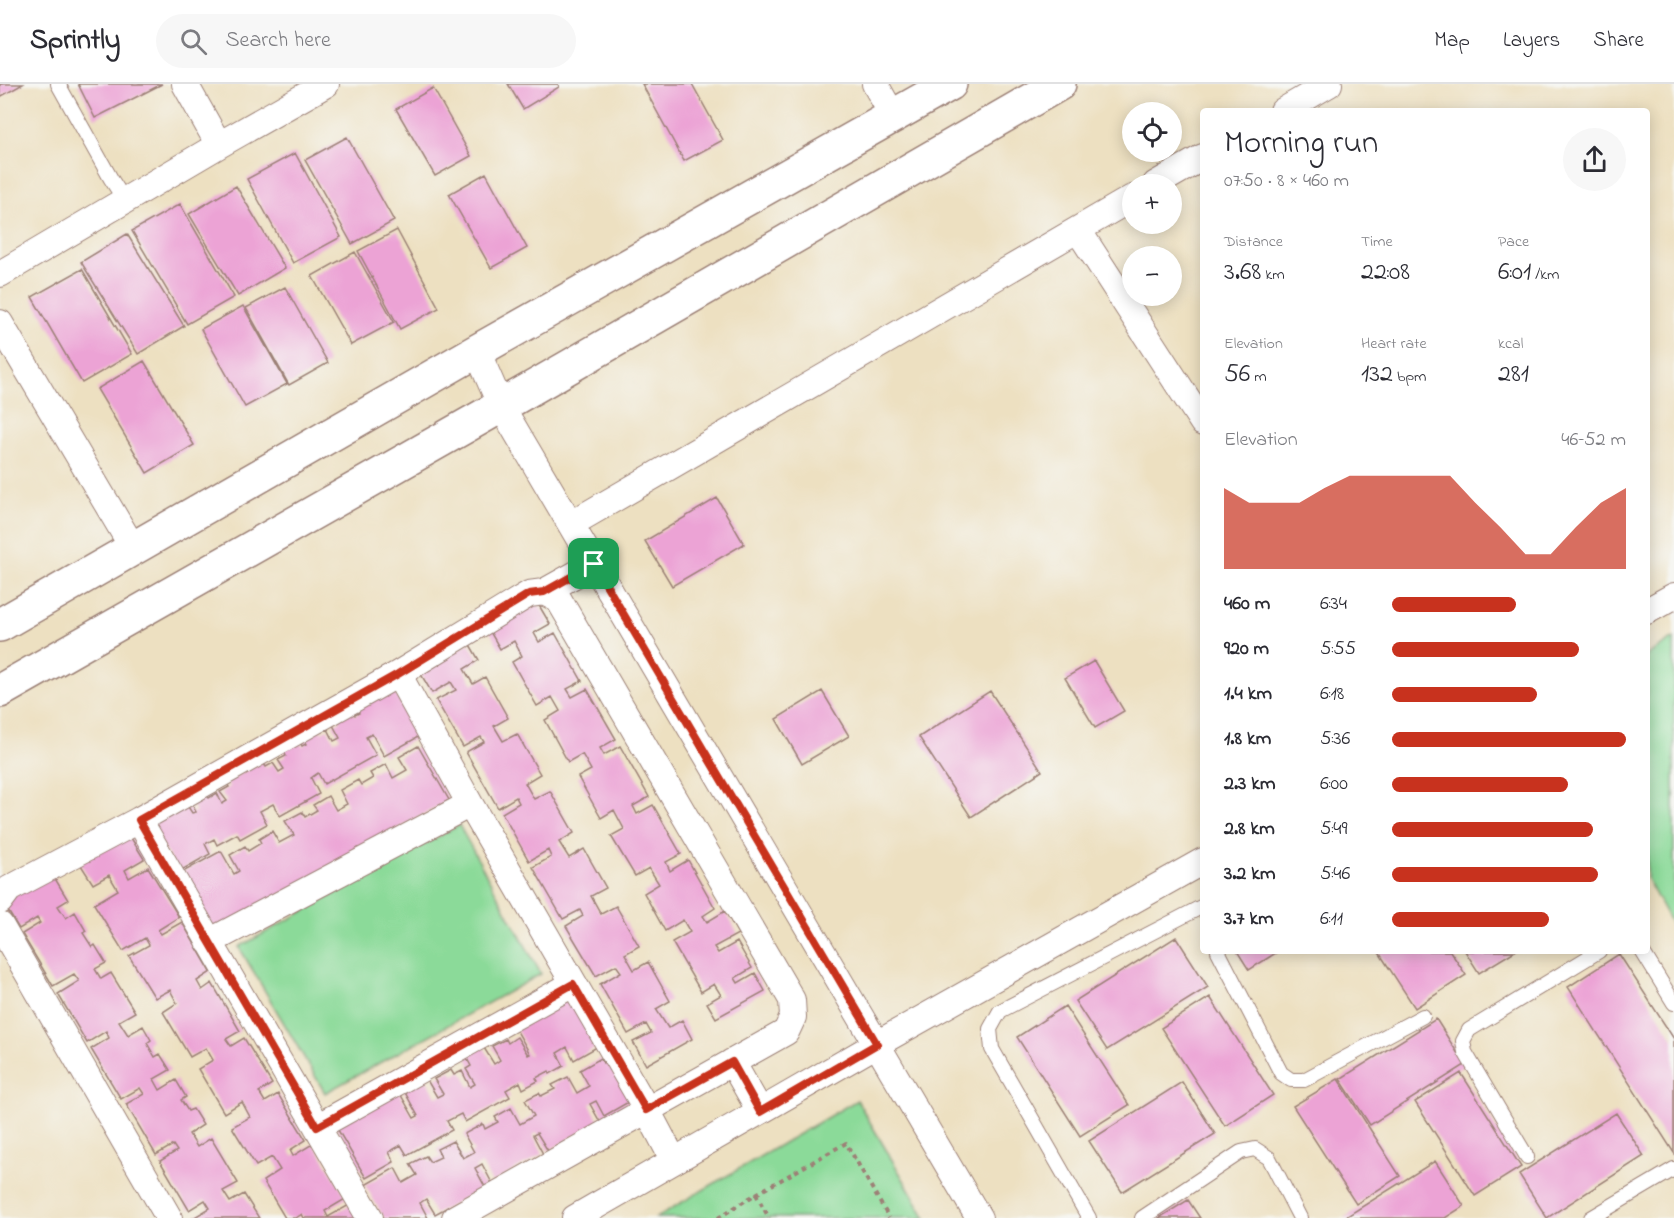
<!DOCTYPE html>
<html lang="en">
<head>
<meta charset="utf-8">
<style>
  body { margin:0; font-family:"Indie Flower",sans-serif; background:#f7f7f7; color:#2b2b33; height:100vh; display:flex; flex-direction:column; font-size:22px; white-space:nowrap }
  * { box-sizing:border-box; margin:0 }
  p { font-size:20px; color:#7c7c81 }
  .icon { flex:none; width:33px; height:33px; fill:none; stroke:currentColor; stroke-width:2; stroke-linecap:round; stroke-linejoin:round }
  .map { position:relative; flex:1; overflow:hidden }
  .drawer { position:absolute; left:1200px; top:24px; width:450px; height:846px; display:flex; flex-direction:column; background:#fff; border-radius:6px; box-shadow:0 3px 15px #0003 }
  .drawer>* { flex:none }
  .buttons { position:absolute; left:1122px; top:18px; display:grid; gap:12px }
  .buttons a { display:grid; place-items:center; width:60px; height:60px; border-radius:50%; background:#fff; box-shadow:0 3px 15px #0003; font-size:30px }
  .pin { position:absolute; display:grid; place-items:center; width:51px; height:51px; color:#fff; margin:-26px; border-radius:12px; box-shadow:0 3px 9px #0006 }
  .round { display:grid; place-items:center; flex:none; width:63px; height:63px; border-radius:32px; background:#f7f7f7 }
  .head { display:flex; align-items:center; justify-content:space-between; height:102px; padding:0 24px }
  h1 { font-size:33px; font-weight:600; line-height:45px }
  .stats { display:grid; grid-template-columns:repeat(3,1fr); gap:9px; height:102px; padding:6px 24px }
  .stats div { display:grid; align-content:center }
  .stats b { font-size:26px; font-weight:600 }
  .stats small { font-size:16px; font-weight:400 }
  .stats p { font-size:16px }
  .chart { height:168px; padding:12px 24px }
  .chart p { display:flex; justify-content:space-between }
  .chart svg { width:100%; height:108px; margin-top:6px; fill:#c8321e; opacity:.7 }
  ul { padding:0 24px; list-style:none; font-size:20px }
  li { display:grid; grid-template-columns:96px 72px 1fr; align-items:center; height:45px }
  li i { height:15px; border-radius:8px; background:#c8321e }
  header { display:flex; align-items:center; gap:36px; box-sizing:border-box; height:84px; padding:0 30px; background:#fff; border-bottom:2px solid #e1e1e2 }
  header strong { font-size:28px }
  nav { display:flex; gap:33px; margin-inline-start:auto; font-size:21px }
  .search { width:420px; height:54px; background:#f7f7f7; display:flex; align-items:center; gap:15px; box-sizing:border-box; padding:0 21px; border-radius:33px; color:#7c7c81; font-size:22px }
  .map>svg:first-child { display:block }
</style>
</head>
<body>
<header>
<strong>Sprintly</strong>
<div class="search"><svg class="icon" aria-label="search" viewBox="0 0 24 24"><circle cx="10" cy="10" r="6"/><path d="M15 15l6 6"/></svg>Search here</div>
<nav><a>Map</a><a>Layers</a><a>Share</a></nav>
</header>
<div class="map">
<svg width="1674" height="1134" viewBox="0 0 1674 1134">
  <rect width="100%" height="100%" fill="#f6f6f2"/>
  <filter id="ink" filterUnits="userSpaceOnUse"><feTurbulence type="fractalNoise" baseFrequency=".0167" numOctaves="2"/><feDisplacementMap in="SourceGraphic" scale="12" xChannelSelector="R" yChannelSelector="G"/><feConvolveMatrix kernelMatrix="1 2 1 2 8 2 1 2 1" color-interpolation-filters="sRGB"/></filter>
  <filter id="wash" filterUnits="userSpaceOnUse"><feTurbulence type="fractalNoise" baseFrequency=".008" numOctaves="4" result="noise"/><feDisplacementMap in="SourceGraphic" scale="24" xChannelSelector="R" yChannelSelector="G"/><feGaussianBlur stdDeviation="1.35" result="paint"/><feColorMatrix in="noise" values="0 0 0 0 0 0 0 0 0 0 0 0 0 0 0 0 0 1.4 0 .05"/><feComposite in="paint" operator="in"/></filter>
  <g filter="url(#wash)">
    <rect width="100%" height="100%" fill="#ede0c1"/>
    <path fill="#8bda99" stroke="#6a7c62" stroke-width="1.5" d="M1674,554V845L1647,795V571Z
      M459,741L541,890L325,1009L239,863Z
      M857,1016L926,1134H655Z"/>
    <g id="blocks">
      <path fill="#eca3d5" d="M0,0H23L0,13Z
        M78,0H162L95,34Z
        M508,0H558L559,3L523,25Z
        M642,0H692L723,56L684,77Z
        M433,4L471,72L435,92L396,25Z
        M347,53L394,137L352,160L305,76Z
        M295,69L341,153L293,179L247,95Z
        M486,89L527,164L491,184L449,110Z
        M236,102L285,184L238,212L189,130Z
        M180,120L234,213L187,240L132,147Z
        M397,146L439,224L400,245L358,167Z
        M127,150L184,242L138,270L81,178Z
        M355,168L394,238L351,261L312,192Z
        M82,185L132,270L82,299L32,213Z
        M285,203L328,279L289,301L246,224Z
        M243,222L287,300L245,323L201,245Z
        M144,277L194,361L147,389L97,305Z
        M717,414L744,460L672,502L645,457Z
        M537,518L550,540L534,549L539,558L555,549L582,597L567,605L572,613L587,605L616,655L600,664L604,671L620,662L649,713L633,722L637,730L653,721L681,770L666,778L670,787L688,776L715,824L703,832L707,838L725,827L738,850L714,863L718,869L737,858L752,884L735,894L738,899L755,889L765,907L716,934L707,919L721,911L714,900L701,908L672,858L690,848L683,836L665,847L644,809L659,800L649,784L635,792L611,752L624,745L614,726L601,734L578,693L591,686L582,670L568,678L545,636L560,627L552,613L537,622L512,578L522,572L514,557L500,565L489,546Z
        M469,559L479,576L464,585L473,600L485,593L508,634L494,642L503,657L517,650L540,690L525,699L534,715L550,707L574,749L559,758L569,774L584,765L606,804L591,812L601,830L616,822L639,862L625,870L634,886L648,878L670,917L656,925L668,944L682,936L692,955L646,981L633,958L651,949L646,940L628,950L600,900L621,888L616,881L596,892L566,842L583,832L580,826L563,835L533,783L551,773L548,766L529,777L502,729L519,719L516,713L498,724L466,668L484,658L481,653L463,663L436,616L456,606L451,598L432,609L419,587Z
        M1094,577L1124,627L1095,644L1065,594Z
        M389,599L420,652L384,672L372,650L366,653L376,671L324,700L318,689L311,694L319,710L280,732L273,720L260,727L267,740L240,755L237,750L217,761L214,755L205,760L210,770L178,788L147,735L183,715L192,729L196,728L191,718L206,710L209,714L217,709L222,720L227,717L220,708L229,703L226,698L262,677L266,683L273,679L279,688L284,685L278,676L286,672L283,665L299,656L302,662L306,660L302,653L318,644L321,648L328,645L334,657L340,654L333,641L341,637L338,633L352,625L355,631L359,629L353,620Z
        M822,607L849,652L802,680L776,635Z
        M990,607L1042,687L971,733L919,653Z
        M418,662L449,716L215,848L181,789L221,767L234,790L239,787L230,771L245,762L248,767L261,759L259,755L272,747L279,759L294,751L285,737L302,728L305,733L317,726L313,721L328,712L336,726L347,720L340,706L358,696L361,701L373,694L370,689L386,680L393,694L407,686L399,673Z
        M128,749L144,775L125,786L129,794L148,783L179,833L158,846L161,850L182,838L211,888L197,897L202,906L212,899L240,947L226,955L231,962L244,954L272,1000L259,1008L265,1018L278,1010L306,1056L290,1066L293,1072L314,1059L347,1114L325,1127L328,1133L351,1120L359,1134H304L302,1130L296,1134H285L263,1097L280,1086L272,1073L256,1082L232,1043L250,1033L242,1018L224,1029L198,985L213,976L206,964L190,973L163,928L177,919L170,906L155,914L129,872L149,861L145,854L123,867L94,820L118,806L109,791L93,800L79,778Z
        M51,788L68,816L58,822L66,834L75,828L86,847L83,849L92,863L95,861L106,879L95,885L101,895L111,889L135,928L119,937L128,951L143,942L151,956L147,959L155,973L160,970L170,986L154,995L160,1006L176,996L186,1013L181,1016L188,1027L193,1025L203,1041L189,1050L197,1063L211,1054L238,1099L223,1107L230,1118L244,1110L259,1134H193L210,1124L205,1116L189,1126L160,1077L177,1067L173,1061L156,1071L126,1020L144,1010L140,1004L121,1015L91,965L109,954L106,947L87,959L58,910L79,897L74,890L53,902L22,850L40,839L37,834L19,845L2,817Z
        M1176,853L1208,903L1107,966L1075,917Z
        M1237,867H1279L1249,886Z
        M1378,867H1450L1466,891L1415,924Z
        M1465,867H1515L1479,889Z
        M1619,870L1674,955V1069L1568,903Z
        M568,910L597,963L574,976L567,963L557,969L564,982L550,990L549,987L536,994L538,997L523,1005L520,998L506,1006L510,1013L465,1038L461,1030L447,1037L452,1046L407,1071L401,1061L389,1068L394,1078L366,1094L335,1041L398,1006L414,1034L418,1032L402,1003L424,991L437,1013L443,1010L434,995L451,986L454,991L462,987L470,1003L475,1000L466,985L471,982L464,969L481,959L494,980L500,976L492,962L506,955L508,959L517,953L528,971L530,970L513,940Z
        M1210,913L1273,1011L1225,1042L1161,944Z
        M1065,922L1129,1021L1080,1052L1017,953Z
        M1436,935L1465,981L1370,1041L1340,995Z
        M601,974L603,979L609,975L632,1016L604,1032L596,1017L590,1020L600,1038L548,1067L537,1049L533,1051L543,1070L492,1099L482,1080L475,1084L485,1103L435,1130L426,1115L420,1119L428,1134H384L365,1101L395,1084L403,1099L417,1091L410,1080L426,1072L430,1078L441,1073L437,1065L453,1057L463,1074L474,1068L464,1050L483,1040L485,1045L498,1038L495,1033L511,1024L520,1040L534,1032L525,1016L539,1009L541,1012L555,1005L552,1001L568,993L577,1009L589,1002L580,986Z
        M1461,989L1521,1083L1475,1112L1415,1018Z
        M1338,995L1400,1092L1356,1120L1293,1022Z
        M1182,998L1215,1050L1122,1108L1089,1057Z
        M1616,1029L1644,1072L1547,1134L1519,1090Z
        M1435,1077L1464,1122L1445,1134H1344Z
        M1188,1116L1200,1134H1159Z"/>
    </g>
  </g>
  <g filter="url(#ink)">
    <use href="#blocks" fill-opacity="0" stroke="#9c8076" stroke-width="1.5"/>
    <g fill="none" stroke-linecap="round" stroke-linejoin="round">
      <g stroke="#9c8076" stroke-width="16">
        <path id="service" d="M58,0L111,95L125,117
          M1218,867L1281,989L1291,996H1304L1423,932
          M1642,867L1674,919
          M1527,1073L1465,968L1463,957L1469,946L1599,867
          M1089,1134L992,965L990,945L1000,927L1203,822
          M1142,1134L1241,1068L1255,1065L1269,1074L1300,1134
          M1591,1134L1674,1085"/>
      </g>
      <g stroke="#9c8076" stroke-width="28">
        <path id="minor" d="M185,0L219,61
          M875,0L893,32
          M1283,27L1329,0
          M1156,100L1203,73
          M1078,146L1203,339
          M0,190L219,61L326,0
          M0,239L133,464
          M477,267L501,322L979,1134
          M571,440L1132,114
          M544,508L594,480
          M1647,527L1674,512
          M398,590L470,720L647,1026L674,1077
          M139,736L370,1134
          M0,817L9,805L139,736L398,590L529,510L544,508L559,516L792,916L793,933L786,948L455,1134
          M0,841L169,1134
          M209,858L470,720
          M732,978L760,1027
          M317,1043L573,900
          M575,1134L877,960L1203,777"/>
      </g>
      <g stroke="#9c8076" stroke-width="36">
        <path id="tertiary" d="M0,541L477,267L950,0
          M0,607L501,322L1059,0"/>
      </g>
      <path stroke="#9c8076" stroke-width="4" stroke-dasharray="4.5 4.5" stroke-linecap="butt" d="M756,1110L769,1134
        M718,1134L756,1110L846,1059L889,1134"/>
      <use href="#service" stroke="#fff" stroke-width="14"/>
      <use href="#minor" stroke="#fff" stroke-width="26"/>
      <use href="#tertiary" stroke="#fff" stroke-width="33"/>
    </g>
  </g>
  <g fill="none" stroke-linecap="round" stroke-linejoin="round" filter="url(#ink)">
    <g stroke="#fff" stroke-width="12">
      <path id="route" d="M594,480L877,960L760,1028L732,978L646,1026L573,900L317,1043L139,736L398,590L529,510L544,508Z"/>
    </g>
    <use href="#route" stroke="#c8321e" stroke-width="8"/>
  </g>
</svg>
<div class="buttons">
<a><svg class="icon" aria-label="locate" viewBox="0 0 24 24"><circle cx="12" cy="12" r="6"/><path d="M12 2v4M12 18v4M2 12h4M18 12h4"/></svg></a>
<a>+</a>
<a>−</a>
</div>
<div class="pin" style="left:594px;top:480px;background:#1e9e55"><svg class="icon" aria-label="arrive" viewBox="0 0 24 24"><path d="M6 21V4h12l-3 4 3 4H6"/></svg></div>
<section class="drawer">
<div class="head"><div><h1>Morning run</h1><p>07:50 · 8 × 460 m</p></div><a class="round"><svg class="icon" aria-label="share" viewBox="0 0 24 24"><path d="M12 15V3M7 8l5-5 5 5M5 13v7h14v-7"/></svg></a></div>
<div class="stats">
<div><p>Distance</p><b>3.68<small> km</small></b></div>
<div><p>Time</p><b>22:08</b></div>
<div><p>Pace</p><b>6:01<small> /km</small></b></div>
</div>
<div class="stats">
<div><p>Elevation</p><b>56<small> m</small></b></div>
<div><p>Heart rate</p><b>132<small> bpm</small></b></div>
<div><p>kcal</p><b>281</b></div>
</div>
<div class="chart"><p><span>Elevation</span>46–52 m</p>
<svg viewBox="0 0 160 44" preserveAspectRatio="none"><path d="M0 44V11L10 17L20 17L30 17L40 11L50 6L60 6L70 6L80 6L90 6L100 17L110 27L120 38L130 38L140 27L150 17L160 11V44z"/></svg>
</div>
<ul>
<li><b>460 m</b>6:34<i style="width:53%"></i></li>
<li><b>920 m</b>5:55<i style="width:80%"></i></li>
<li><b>1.4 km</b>6:18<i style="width:62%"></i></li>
<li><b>1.8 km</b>5:36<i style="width:100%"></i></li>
<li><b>2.3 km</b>6:00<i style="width:75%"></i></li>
<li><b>2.8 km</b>5:49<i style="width:86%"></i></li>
<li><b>3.2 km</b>5:46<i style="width:88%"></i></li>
<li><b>3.7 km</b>6:11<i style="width:67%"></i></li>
</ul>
</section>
</div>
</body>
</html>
